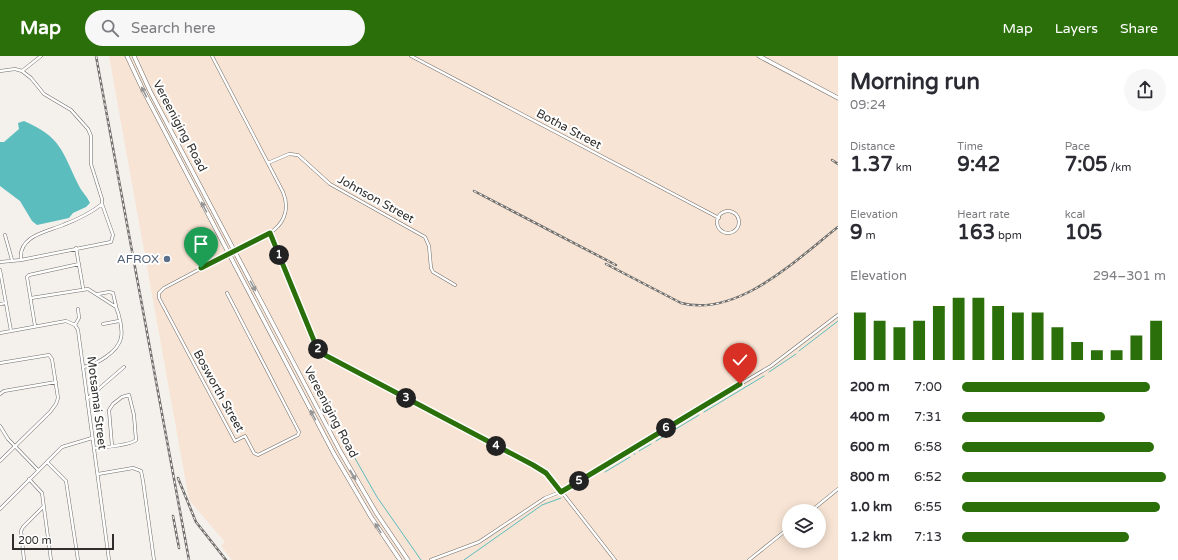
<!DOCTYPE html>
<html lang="en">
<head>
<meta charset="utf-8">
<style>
  body { margin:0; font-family:"Varela Round",sans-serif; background:#f7f7f7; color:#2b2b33; height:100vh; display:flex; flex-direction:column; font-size:15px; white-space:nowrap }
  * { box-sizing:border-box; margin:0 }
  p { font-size:13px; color:#7c7c81 }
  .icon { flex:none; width:22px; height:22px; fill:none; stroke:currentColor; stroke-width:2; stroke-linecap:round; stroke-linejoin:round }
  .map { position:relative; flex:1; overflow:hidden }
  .sheet { display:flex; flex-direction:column; background:#fff; width:340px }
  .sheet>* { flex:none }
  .fabs { position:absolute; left:782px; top:448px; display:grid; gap:8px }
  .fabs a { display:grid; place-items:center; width:44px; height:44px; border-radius:50%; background:#fff; box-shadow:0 2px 10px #0003; font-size:20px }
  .scale { position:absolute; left:12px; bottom:10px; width:102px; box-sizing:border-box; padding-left:4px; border:2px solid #2f2e2c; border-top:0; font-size:11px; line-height:14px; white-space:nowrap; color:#2f2e2c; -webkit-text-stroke:3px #fff; paint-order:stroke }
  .pin { position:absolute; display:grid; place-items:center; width:34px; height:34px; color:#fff; margin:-41px -17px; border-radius:50% 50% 50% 0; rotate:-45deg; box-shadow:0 0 4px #0007 }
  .pin .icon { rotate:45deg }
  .km { position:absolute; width:20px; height:20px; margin:-10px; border-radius:50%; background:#222; color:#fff; font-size:11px; line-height:20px; text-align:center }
  .round { display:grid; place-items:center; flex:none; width:42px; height:42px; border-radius:21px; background:#f7f7f7 }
  .summary { display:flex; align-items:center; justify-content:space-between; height:68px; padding:0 12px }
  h1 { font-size:22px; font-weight:700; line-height:30px }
  .figures { display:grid; grid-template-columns:repeat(3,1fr); gap:6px; height:68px; padding:4px 12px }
  .figures div { display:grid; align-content:center }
  .figures b { font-size:20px; font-weight:700 }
  .figures small { font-size:11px; font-weight:400 }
  .figures p { font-size:11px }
  .chart { height:112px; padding:8px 12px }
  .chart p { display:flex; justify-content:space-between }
  .chart svg { width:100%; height:72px; margin-top:4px; stroke:#2b6f0a; stroke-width:6 }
  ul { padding:0 12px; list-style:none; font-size:13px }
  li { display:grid; grid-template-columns:64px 48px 1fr; align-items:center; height:30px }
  li i { height:10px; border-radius:5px; background:#2b6f0a }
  header { display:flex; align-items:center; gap:24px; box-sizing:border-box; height:56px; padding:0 20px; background:#2b6f0a; color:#fff }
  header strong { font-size:19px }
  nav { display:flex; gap:22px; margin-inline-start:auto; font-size:14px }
  .search { width:280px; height:36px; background:#f7f7f7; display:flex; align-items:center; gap:10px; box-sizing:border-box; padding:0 14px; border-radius:22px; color:#7c7c81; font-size:15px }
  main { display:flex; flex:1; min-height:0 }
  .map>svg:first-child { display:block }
</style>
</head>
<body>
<header>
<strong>Map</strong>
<div class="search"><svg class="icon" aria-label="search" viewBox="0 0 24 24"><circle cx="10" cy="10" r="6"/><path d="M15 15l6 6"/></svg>Search here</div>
<nav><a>Map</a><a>Layers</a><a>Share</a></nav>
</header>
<main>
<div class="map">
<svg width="838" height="504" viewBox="0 0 838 504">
  <rect width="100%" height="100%" fill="#f4f1ed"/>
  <path fill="#f7e4d4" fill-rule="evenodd" d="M109,0H838V504H232L221,490L225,486L189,444ZM789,455H819V485H789Z"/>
  <path fill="#5cbdbe" d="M24,65C61,81 62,95 78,128C81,135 87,140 90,147L86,151L73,157L69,162L37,169L32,165L20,145L0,130V86H4L19,73L18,67Z"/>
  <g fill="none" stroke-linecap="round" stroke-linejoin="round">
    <path stroke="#5cbdbe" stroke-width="1" d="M799,295L838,265
      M769,316L796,298
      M704,356L764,320
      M656,385L699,359
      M348,390L377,441L421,504
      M639,395L651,388
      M634,398H635
      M605,416L630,401
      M464,504L542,449L561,442"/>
    <g stroke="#706e6a" stroke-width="3.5">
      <path id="street" d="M212,0L283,136C289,150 286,164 274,174L164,232L159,237V242L235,385L245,380L254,397L258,399L298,379L299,376L227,237
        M411,0L719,162
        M0,15L15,13L22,15L31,22L44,38L71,54L88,73L91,80V108L102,143V148C91,157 76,164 63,169C46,176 18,180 21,204
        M22,15L41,0
        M268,107L289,98L298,99L330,128L425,181L429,190L431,212L433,216L455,229
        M717 166a11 11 0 1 1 22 0a11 11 0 1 1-22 0Z
        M270,177L320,296L547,417L615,504
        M5,179L12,204
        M76,192L83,232
        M0,206L21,204L111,186L113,179L102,148
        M0,214L11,275
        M98,238L109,236L113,237L116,250
        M31,242L88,233L116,251C119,258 123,274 121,282C118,296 96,309 83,311
        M0,248L6,247
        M103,268L119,265
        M75,269L79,262L78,253
        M35,270L27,221L29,219L79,208
        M0,277L66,265L75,269L78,274L109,504
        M0,307L49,299L52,303L58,342L56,348L50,356L0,405
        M0,338L4,335L56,326
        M87,343L124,311
        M0,370L8,383L38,414
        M94,392C104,391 129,390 136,384L134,359L129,339L122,341L113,348L109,354L112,390
        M47,406L66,425L78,504
        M98,418L133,412L141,415L143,425L154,504
        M29,423L42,437L51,504
        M0,453L62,391L92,382
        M811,455L838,433
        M24,504L21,475L23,471L43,451
        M431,504L479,486L545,442L570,432L595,414L771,310L838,259
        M749,504L789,472"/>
    </g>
    <g stroke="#706e6a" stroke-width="4.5">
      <path id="secondary" d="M127,0L143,34L334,398L371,461L400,504
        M134,0L150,35L340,395L377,458L408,504
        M759,0L838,42"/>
    </g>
    <use href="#street" stroke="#fff" stroke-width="2.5"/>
    <use href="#secondary" stroke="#fff" stroke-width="3.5"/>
    <g stroke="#72706d" stroke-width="2.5">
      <path id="rail" d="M96,0L189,504
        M832,104L838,108
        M474,135L616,209
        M606,208L681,247C738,262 797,203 838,171
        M178,422L196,466L226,504
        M173,460L179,492"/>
    </g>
    <use href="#rail" stroke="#fff" stroke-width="1" stroke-dasharray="3" stroke-linecap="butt"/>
  </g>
  <defs><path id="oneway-solid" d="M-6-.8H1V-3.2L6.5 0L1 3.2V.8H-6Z"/></defs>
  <g fill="#979696">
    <use href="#oneway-solid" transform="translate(144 36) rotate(-117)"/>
    <use href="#oneway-solid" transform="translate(204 151) rotate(-118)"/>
    <use href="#oneway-solid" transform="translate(253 230) rotate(62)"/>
    <use href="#oneway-solid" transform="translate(313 359) rotate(-118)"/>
    <use href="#oneway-solid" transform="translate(353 419) rotate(60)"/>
    <use href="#oneway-solid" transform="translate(378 472) rotate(-122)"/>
  </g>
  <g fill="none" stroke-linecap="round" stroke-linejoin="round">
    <g stroke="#fff" stroke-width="8">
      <path id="route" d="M201,212L270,177L317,292L323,298L533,409L546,417L561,436L740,328"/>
    </g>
    <use href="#route" stroke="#2b6f0a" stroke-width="5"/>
  </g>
  <circle fill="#5c6f8a" stroke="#fff" stroke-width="1.5" cx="167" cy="203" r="4"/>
  <g text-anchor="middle" stroke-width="4" stroke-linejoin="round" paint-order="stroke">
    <g font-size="12" fill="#2f2e2c" stroke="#fff">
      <text transform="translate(180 70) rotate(62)" y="4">Vereeniging Road</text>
      <text transform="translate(569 73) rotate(28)" y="4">Botha Street</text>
      <text transform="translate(376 143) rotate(29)" y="4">Johnson Street</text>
      <text transform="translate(219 335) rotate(61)" y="4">Bosworth Street</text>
      <text transform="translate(97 347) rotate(83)" y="4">Motsamai Street</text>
      <text transform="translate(331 356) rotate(62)" y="4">Vereeniging Road</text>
    </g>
    <g font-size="12" fill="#4e5e75" stroke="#fff" text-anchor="end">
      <text x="159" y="207">AFROX</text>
    </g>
  </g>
</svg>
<div class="fabs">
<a><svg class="icon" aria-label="layers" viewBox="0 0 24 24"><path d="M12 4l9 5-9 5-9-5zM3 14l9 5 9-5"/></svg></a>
</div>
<div class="scale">200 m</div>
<div class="pin" style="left:201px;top:212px;background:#1e9e55"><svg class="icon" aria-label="arrive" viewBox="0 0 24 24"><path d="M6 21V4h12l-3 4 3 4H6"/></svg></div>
<div class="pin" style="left:740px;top:328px;background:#d93025"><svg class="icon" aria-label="check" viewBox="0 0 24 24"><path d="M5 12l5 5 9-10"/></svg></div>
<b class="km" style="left:279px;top:199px">1</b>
<b class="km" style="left:318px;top:293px">2</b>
<b class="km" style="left:406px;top:342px">3</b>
<b class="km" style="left:496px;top:390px">4</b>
<b class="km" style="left:579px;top:425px">5</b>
<b class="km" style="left:666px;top:372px">6</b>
</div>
<section class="sheet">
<div class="summary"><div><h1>Morning run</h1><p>09:24</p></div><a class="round"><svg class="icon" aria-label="share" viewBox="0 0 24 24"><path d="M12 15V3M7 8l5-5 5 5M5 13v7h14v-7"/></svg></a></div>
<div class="figures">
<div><p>Distance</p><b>1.37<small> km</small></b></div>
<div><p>Time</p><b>9:42</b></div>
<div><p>Pace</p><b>7:05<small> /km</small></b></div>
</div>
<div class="figures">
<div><p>Elevation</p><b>9<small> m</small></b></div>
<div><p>Heart rate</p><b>163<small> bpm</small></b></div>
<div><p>kcal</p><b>105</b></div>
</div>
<div class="chart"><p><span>Elevation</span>294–301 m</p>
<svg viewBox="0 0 160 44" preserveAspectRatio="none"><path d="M5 44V15M15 44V20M25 44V24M35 44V20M45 44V11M55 44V6M65 44V6M75 44V11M85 44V15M95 44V15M105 44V24M115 44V33M125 44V38M135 44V38M145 44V29M155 44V20"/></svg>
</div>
<ul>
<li><b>200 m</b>7:00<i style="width:92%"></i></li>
<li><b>400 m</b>7:31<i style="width:70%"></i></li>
<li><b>600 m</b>6:58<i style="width:94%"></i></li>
<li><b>800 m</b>6:52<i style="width:100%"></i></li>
<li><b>1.0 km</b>6:55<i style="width:97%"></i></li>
<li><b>1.2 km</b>7:13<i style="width:82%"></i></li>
</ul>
</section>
</main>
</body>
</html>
